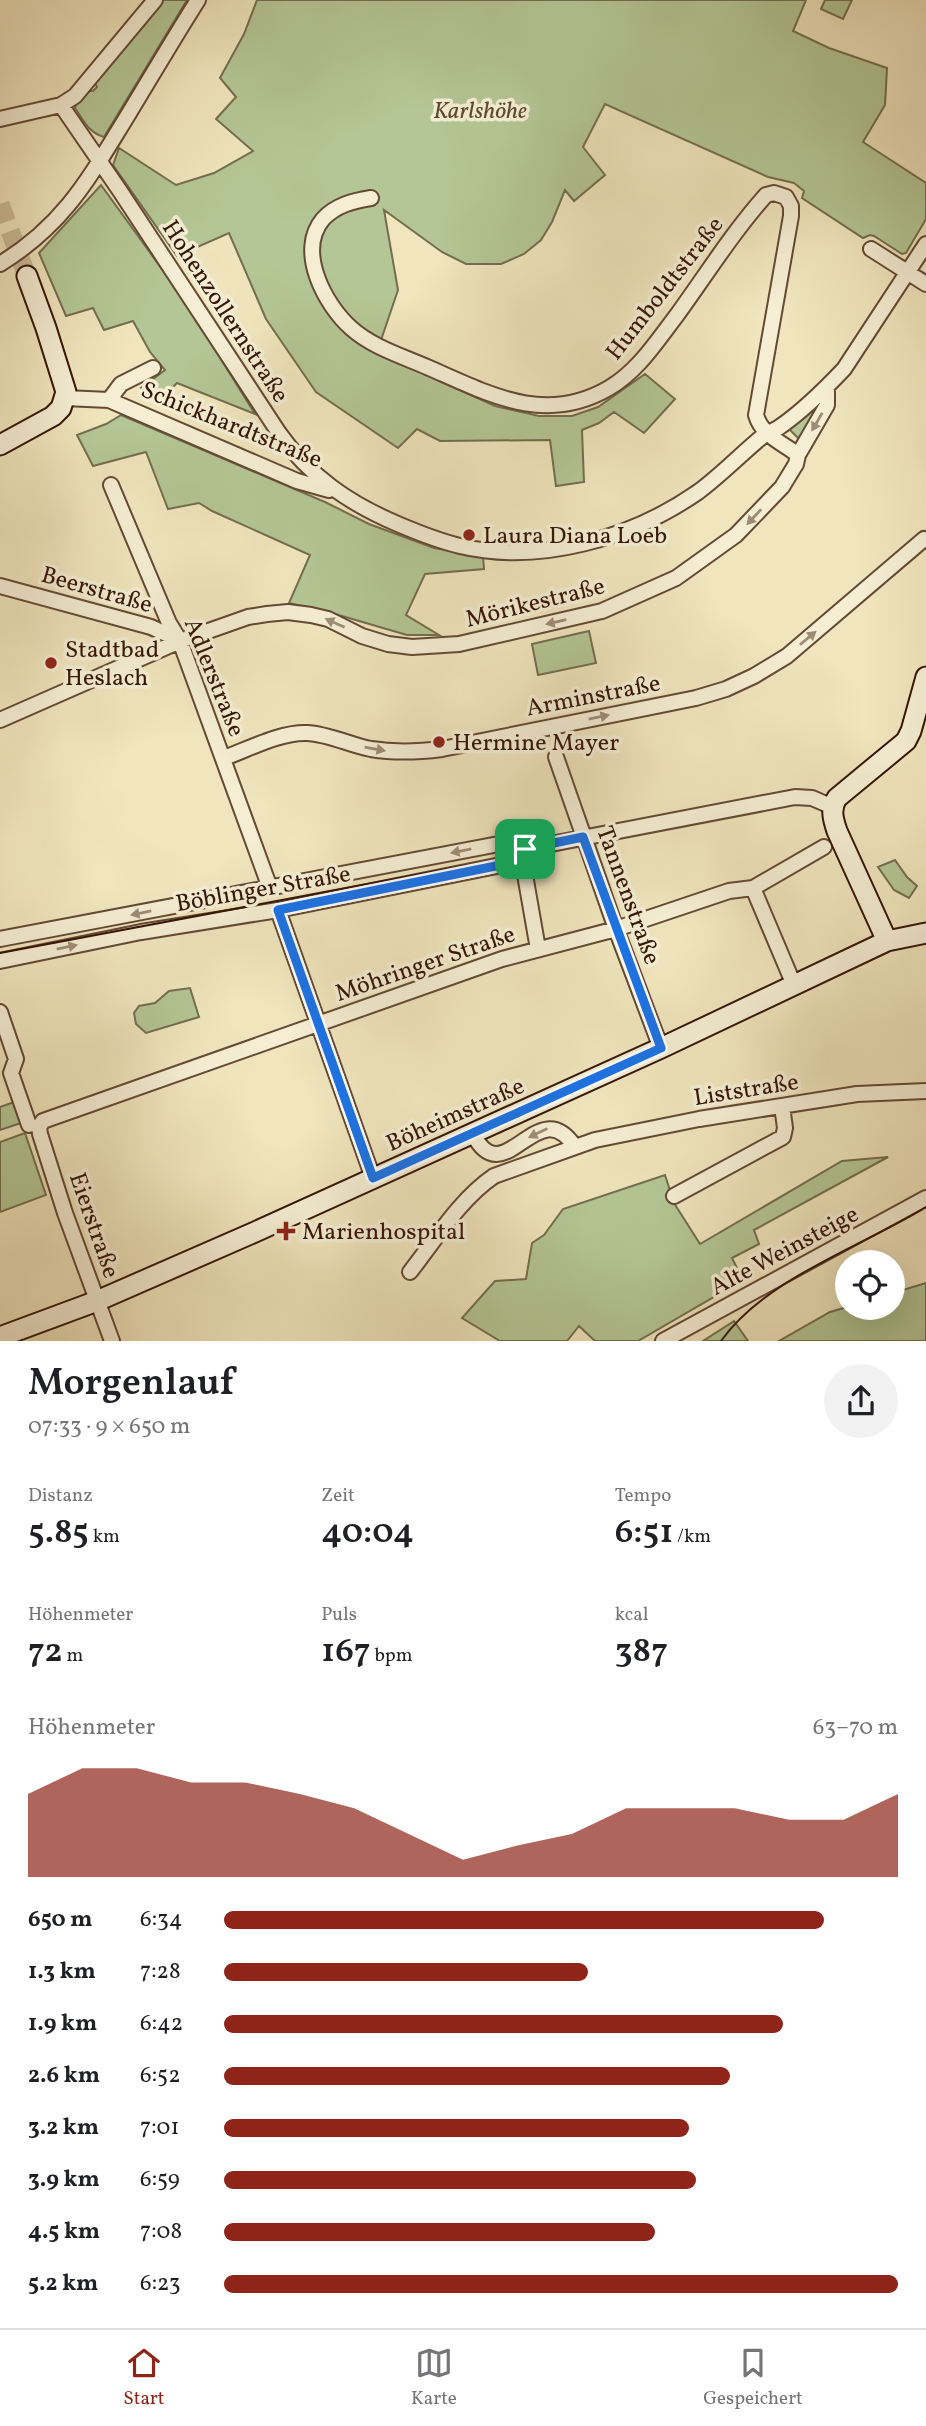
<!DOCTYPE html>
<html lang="de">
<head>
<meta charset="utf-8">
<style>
  body { margin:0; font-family:Vollkorn,serif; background:#f2f2f2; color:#202124; height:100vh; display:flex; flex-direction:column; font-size:26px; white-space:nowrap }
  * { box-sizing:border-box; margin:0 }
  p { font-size:23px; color:#757577 }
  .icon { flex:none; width:38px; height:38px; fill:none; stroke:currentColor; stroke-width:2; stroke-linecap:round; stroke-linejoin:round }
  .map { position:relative; height:1341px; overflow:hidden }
  .drawer { display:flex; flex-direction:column; background:#fff; flex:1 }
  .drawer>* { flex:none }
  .fabs { position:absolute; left:835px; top:1250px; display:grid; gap:14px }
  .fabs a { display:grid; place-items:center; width:70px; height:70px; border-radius:50%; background:#fff; box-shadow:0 7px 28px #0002; font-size:35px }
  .pin { position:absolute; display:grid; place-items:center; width:60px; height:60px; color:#fff; margin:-30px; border-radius:14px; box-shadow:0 4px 10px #0006 }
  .round { display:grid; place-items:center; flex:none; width:74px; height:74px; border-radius:37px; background:#f2f2f2 }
  .headline { display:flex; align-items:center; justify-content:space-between; height:119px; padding:0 28px }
  h1 { font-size:38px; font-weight:600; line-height:52px }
  .figures { display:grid; grid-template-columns:repeat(3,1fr); gap:10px; height:119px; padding:7px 28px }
  .figures div { display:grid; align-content:center }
  .figures b { font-size:35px; font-weight:600 }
  .figures small { font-size:19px; font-weight:400 }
  .figures p { font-size:19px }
  .chart { height:196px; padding:14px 28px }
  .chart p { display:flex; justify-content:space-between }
  .chart svg { width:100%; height:126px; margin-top:7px; fill:#8f2418; opacity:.7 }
  ul { padding:0 28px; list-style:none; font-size:23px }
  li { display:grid; grid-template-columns:112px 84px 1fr; align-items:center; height:52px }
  li i { height:18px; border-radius:9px; background:#8f2418 }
  .dock { display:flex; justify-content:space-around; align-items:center; height:98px; border-top:2px solid #e0e0e0; background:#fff; font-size:19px; color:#757577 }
  .dock a { display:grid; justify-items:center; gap:4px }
  .dock .current { color:#8f2418 }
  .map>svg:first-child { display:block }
</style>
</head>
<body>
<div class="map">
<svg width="926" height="1341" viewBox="0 0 926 1341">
  <rect width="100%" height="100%" fill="#f0e5bd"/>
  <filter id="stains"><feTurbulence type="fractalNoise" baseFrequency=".00286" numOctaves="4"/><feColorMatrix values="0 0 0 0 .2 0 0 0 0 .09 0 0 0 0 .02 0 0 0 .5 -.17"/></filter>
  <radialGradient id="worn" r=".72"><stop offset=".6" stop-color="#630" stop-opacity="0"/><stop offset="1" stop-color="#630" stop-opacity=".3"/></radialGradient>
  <path fill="#b4c695" stroke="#746e4e" stroke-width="2" d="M159,0H187L104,137C89,133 84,121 75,108L77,99L86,91H93L97,87L94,81Z
    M257,0H806L793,31L829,48L887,68L885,105L863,142L926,183V219L906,253L902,254L874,236L870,235L863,238L802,198L804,191L794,183L768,177L605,104L583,147L605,175L574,201L565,190L552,222L541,240L524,254L501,264H466L442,252L384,210L398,290L377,352L495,406L539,416H572L598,407L645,374L675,399L644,433L614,412L599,423L582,430L584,482L556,486L550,440L440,441L417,429L398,448L316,392L266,319L229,233L177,256L113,165L119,148L176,185L214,173L253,151L216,119L236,97L220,78L244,34Z
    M825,0H852L843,19L821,9Z
    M101,185L183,298L255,414L177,383L156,404L141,388L165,370L150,352L133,321L104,330L93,308L66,316L39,253Z
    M815,408L817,409L799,439L789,429Z
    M121,415L325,502L369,524L434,548L483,556L484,569L425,574L406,615L439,635H407L335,614L289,603L310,555L212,511L199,503L168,509L146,452L93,466L77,435L106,424Z
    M589,631L596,663L538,675L532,644Z
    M895,860L907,877L917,886L909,898L894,890L878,867Z
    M190,988L199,1017L146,1033L136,1024L134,1013L139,1006L155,1003L169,991Z
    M14,1102L21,1123L0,1130V1107Z
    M25,1133L46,1195L0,1212V1142Z
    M888,1157L754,1230L759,1244L732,1258L743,1280L638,1341H595L579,1326L567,1341H500L462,1318L495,1281L526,1279L532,1243L544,1235L563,1209L665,1175L674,1203L700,1244L842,1161Z
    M926,1283V1341H779L830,1312L847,1307H892L893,1293Z
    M734,1321L748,1341H703Z"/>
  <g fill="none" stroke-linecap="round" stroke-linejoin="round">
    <path stroke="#cbbb98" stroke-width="19" stroke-dasharray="19 10" stroke-linecap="butt" d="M0,204L27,276"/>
    <g stroke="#644934" stroke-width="18">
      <path id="street" d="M61,105L120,191L279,433C310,477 350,504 400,525C419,533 439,541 460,546C540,565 632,538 698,492C721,475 741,454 763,436C769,432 776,430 781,426C804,410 825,389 844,369L926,244
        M0,119L61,105L75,96L155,0
        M371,198C353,201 336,205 323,219C296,251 325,305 351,328C372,347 402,356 427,367C487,393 544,426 609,388C638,371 657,341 677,315C706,275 733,232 766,195L774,193L786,197L791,206V216L756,415C762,436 782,442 798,455
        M871,249L926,284
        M0,264C65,224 89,178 128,115C151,77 174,38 198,0
        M65,398L109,400L297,481L329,490
        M109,400L121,384L153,368
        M111,485L169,623L180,641L270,888
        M0,586L151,627L179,640
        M0,720L180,641L248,617L267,614L288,612L311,615L328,619L362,636L388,644L412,647L459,644L602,611L676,578L736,535L782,487L796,464L798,455L827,405V387
        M556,757L616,929L661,1048
        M224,758C249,749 280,732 307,733C329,734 350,745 371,749C395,753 418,752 442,749L696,698L726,689L754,676L787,656L924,539L926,540
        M525,849L795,797L812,798L833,807
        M525,850L524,869L538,949
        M753,888L794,985
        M278,910L373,1178
        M0,939L515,841L521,843L525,849
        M0,961L141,932L278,910L516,862L523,857L525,849
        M0,1012L16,1059L11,1073L29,1125
        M472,1132C504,1198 537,1089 575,1147
        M674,1196L783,1137L785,1128L782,1106
        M410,1272C436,1239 459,1200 494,1176L595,1140L699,1119L857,1094L926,1091
        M112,1341L65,1213L40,1134L39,1127L43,1121L502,959L616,929L729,891L753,888L824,847
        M663,1341L926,1198"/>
    </g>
    <g stroke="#351506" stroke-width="23">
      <path id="secondary" d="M0,445L53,416L61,408L66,392L46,328L27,276
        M887,941L837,831C833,819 830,809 837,798L906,741L911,731L926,677
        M0,1337L97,1301L255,1232L661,1048L887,941L926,933"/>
    </g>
    <use href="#street" stroke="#f5eed4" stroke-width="14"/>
    <use href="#secondary" stroke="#f5eed4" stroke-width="19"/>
    <path stroke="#351506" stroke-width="2" d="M0,953L500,859
      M721,1341C766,1278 861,1247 926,1207"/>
  </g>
  <defs><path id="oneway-solid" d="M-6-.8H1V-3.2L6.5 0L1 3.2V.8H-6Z" transform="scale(1.75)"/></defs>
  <g fill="#9f8c77">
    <use href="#oneway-solid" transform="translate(817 422) rotate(120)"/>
    <use href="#oneway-solid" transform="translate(754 517) rotate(133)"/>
    <use href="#oneway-solid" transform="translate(556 622) rotate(167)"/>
    <use href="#oneway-solid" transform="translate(335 623) rotate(-156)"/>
    <use href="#oneway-solid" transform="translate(808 638) rotate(-40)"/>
    <use href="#oneway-solid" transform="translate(599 717) rotate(-11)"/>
    <use href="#oneway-solid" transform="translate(375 749) rotate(10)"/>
    <use href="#oneway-solid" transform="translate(461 851) rotate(169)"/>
    <use href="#oneway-solid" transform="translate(141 913) rotate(169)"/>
    <use href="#oneway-solid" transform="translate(67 947) rotate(-12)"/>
    <use href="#oneway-solid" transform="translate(538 1133) rotate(154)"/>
  </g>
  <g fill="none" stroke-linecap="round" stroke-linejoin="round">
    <g stroke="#fff" stroke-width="14">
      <path id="route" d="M583,837L661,1048L373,1178L278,910L516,862L523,857L525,849Z"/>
    </g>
    <use href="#route" stroke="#1a73e8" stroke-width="9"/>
  </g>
  <g fill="#8f2418" stroke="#f5eed4" stroke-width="2.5">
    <circle cx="469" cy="535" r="7"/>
    <circle cx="51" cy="663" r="7"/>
    <circle cx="439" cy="742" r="7"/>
    <path d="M282.5 1220.5h7v7h7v7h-7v7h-7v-7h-7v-7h7z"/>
  </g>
  <g text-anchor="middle" stroke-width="7" stroke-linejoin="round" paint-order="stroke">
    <g font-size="24" font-style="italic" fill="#5b4a31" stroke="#f5eed4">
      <text x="480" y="118">Karlshöhe</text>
    </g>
    <g font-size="24" fill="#351506" stroke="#f5eed4">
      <text transform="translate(664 288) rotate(-52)" y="8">Humboldtstraße</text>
      <text transform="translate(226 311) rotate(57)" y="8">Hohenzollernstraße</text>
      <text transform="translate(232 424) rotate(22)" y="8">Schickhardtstraße</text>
      <text transform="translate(97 589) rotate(16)" y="8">Beerstraße</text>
      <text transform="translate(535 602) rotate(-14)" y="8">Mörikestraße</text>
      <text transform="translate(215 677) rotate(68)" y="8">Adlerstraße</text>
      <text transform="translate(593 695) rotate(-11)" y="8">Arminstraße</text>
      <text transform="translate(263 888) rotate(-10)" y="8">Böblinger Straße</text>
      <text transform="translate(629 895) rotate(70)" y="8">Tannenstraße</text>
      <text transform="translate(425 963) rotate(-19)" y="8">Möhringer Straße</text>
      <text transform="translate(746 1089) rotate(-9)" y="8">Liststraße</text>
      <text transform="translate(455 1114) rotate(-24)" y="8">Böheimstraße</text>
      <text transform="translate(95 1225) rotate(71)" y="8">Eierstraße</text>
      <text transform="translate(784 1250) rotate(-28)" y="8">Alte Weinsteige</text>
    </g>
    <g font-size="24" fill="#351506" stroke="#f5eed4" text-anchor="start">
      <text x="483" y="543">Laura Diana Loeb</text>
      <text x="65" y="657">Stadtbad<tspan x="65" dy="28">Heslach</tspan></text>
      <text x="453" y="750">Hermine Mayer</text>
      <text x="302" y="1239">Marienhospital</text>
    </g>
  </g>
  <rect width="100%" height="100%" filter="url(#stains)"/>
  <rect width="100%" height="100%" fill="url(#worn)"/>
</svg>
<div class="fabs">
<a><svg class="icon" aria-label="locate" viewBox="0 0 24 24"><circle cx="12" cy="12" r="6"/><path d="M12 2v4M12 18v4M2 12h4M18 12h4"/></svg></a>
</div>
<div class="pin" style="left:525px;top:849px;background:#1e9e55"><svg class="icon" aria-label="arrive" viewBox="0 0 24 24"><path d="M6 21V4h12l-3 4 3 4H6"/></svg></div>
</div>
<section class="drawer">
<div class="headline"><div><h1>Morgenlauf</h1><p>07:33 · 9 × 650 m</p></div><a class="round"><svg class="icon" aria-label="share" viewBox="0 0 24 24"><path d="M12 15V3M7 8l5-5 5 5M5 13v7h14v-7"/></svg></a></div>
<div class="figures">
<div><p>Distanz</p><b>5.85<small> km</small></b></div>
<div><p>Zeit</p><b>40:04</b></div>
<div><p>Tempo</p><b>6:51<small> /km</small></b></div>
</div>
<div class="figures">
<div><p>Höhenmeter</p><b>72<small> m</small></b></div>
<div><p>Puls</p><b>167<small> bpm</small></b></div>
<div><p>kcal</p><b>387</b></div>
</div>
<div class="chart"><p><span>Höhenmeter</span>63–70 m</p>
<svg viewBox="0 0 160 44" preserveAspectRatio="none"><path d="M0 44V15L10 6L20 6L30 11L40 11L50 15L60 20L70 29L80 38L90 33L100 29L110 20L120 20L130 20L140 24L150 24L160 15V44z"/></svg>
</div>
<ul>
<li><b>650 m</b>6:34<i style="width:89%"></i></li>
<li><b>1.3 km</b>7:28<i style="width:54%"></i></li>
<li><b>1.9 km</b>6:42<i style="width:83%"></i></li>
<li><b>2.6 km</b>6:52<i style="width:75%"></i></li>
<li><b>3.2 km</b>7:01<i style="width:69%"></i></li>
<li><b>3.9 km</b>6:59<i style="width:70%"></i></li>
<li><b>4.5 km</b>7:08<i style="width:64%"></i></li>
<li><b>5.2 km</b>6:23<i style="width:100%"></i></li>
</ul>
</section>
<nav class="dock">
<a class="current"><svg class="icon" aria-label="home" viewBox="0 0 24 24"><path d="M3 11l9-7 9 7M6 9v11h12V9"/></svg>Start</a>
<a><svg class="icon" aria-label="map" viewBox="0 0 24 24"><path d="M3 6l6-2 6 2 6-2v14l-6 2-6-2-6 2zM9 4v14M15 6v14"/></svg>Karte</a>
<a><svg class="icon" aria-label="saved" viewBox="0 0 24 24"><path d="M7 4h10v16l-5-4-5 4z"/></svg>Gespeichert</a>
</nav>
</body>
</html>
